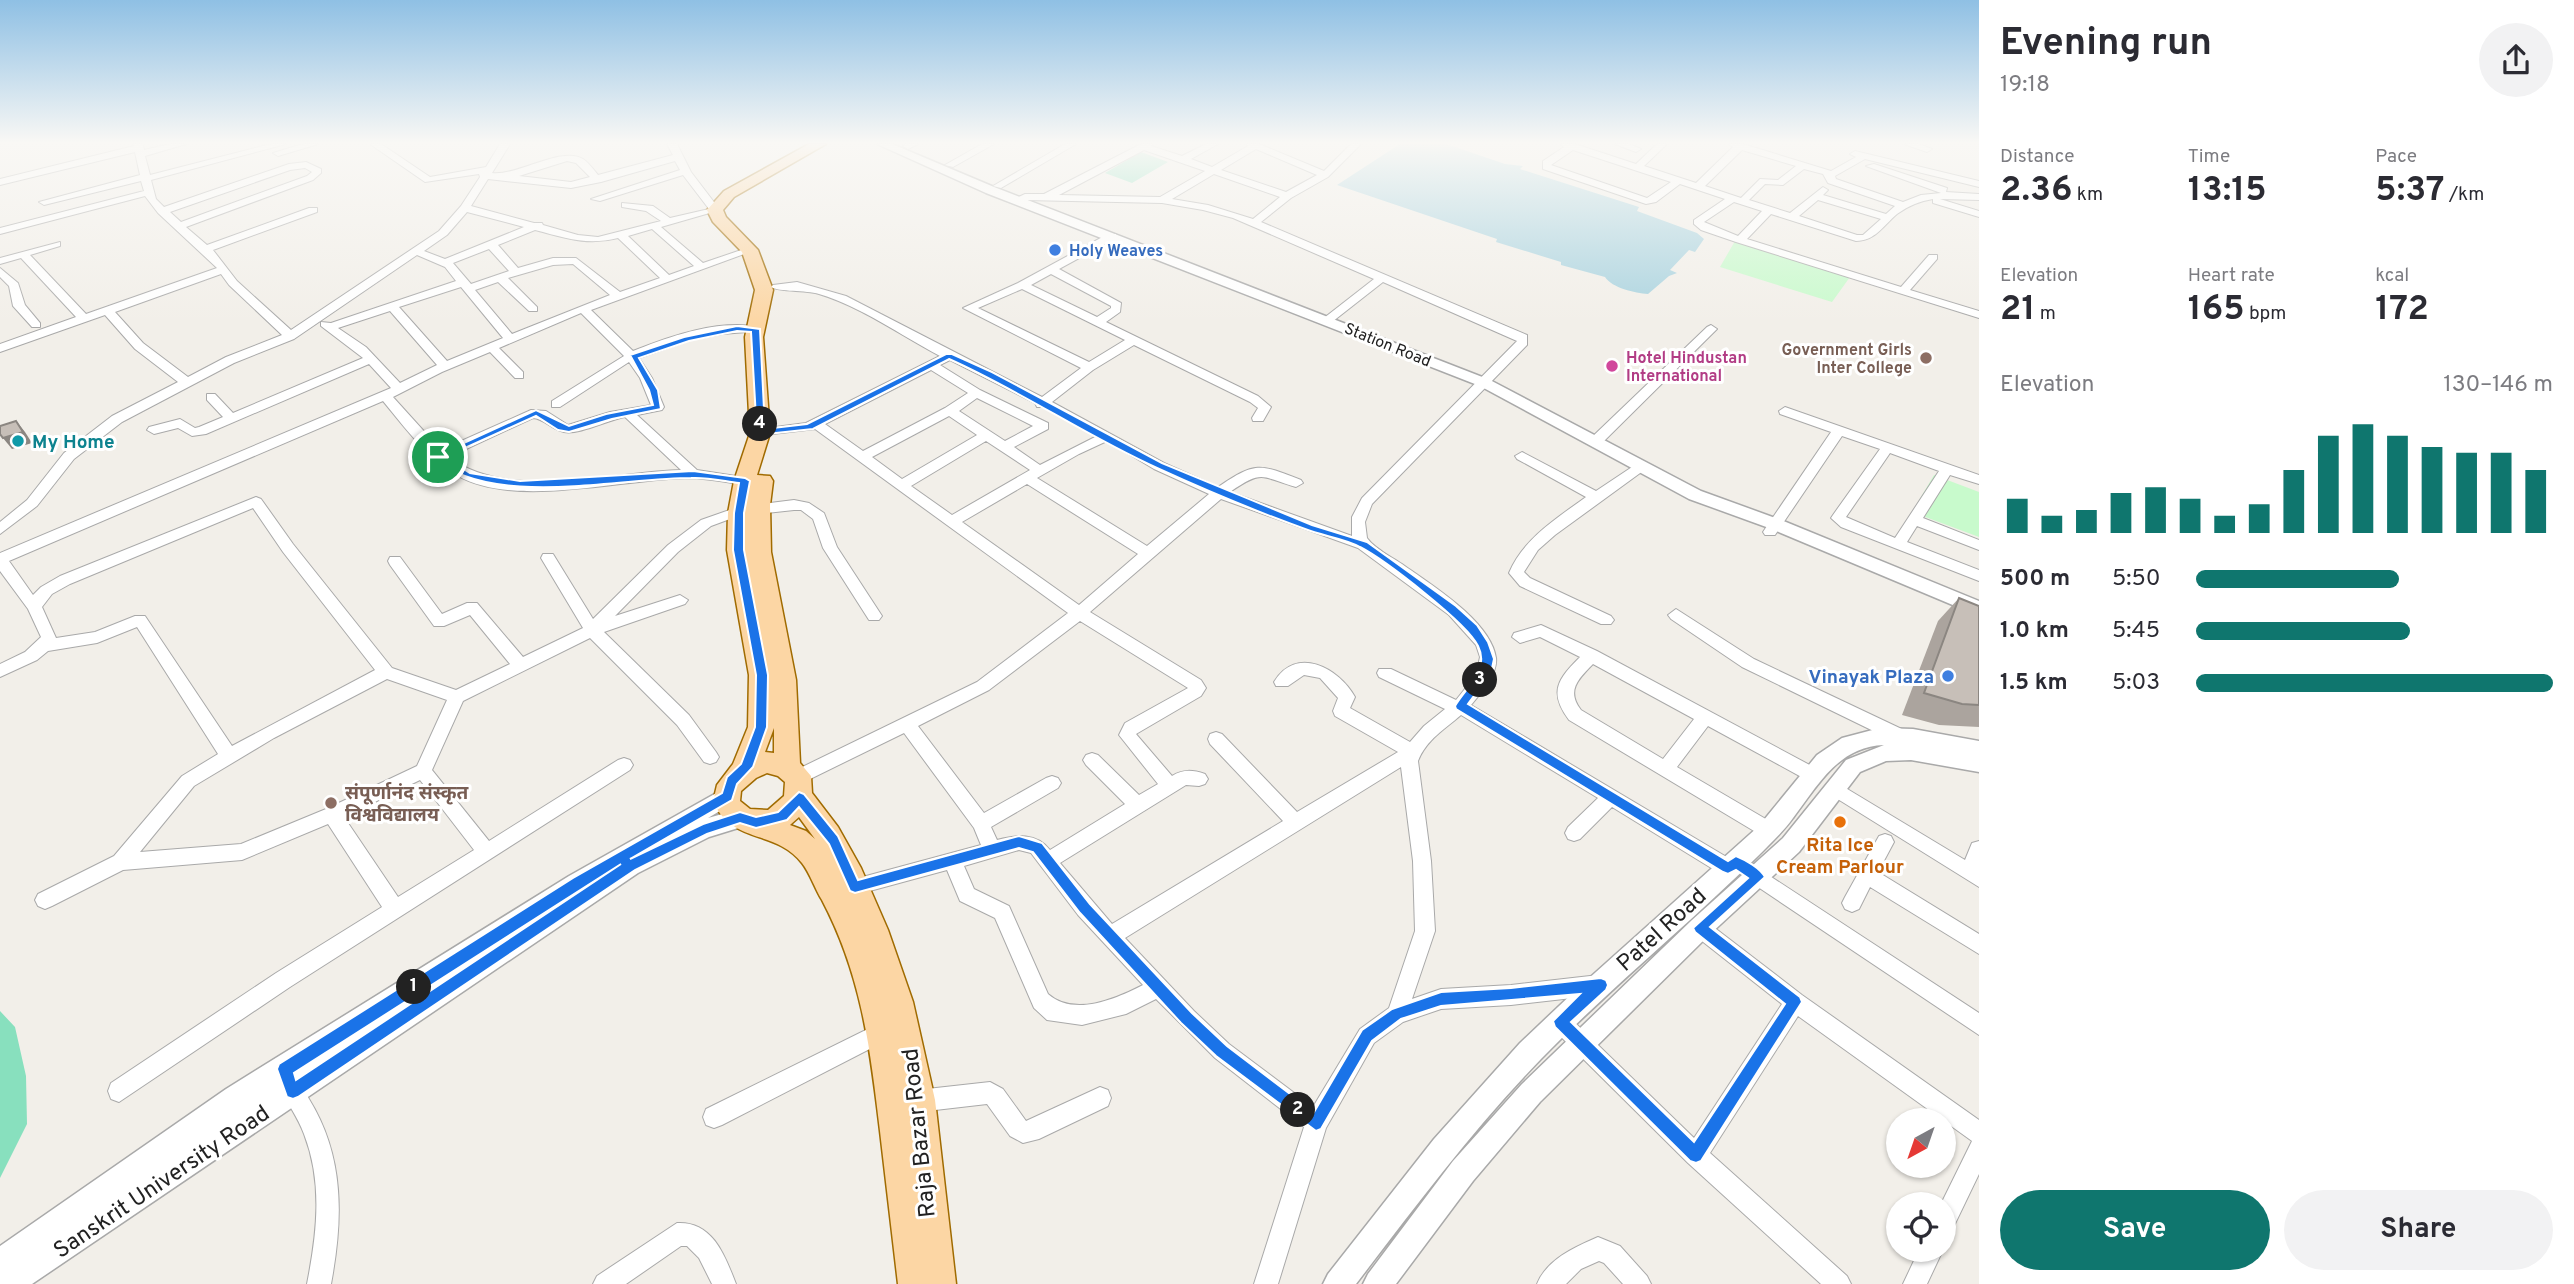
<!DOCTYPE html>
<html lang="en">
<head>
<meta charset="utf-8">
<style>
  body { margin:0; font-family:Overpass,"Noto Sans Devanagari",sans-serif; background:#f2f2f3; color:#2b2b33; height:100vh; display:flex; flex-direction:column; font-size:26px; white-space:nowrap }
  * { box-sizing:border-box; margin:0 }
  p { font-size:23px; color:#7c7c81 }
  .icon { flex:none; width:38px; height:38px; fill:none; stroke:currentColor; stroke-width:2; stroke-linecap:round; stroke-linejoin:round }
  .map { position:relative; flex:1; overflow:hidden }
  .sheet { display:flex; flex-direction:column; background:#fff; width:595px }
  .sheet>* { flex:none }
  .needle { width:46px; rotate:220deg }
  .fabs { position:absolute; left:1886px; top:1108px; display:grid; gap:14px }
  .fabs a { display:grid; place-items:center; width:70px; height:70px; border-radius:50%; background:#fff; box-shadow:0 2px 5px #0004; font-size:35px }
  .pin { position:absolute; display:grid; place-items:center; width:60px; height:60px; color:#fff; margin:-30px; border:4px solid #fff; border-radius:50%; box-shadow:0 2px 7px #0007 }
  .km { position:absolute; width:35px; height:35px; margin:-18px; border-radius:50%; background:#222; color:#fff; font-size:19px; line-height:35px; text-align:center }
  .round { display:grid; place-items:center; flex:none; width:74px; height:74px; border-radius:37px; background:#f2f2f3 }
  .summary { display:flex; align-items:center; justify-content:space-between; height:119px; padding:0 21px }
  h1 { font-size:38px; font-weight:700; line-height:52px }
  .metrics { display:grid; grid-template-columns:repeat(3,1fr); gap:10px; height:119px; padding:7px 21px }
  .metrics div { display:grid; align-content:center }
  .metrics b { font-size:35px; font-weight:700 }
  .metrics small { font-size:19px; font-weight:400 }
  .metrics p { font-size:19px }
  .chart { height:196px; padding:14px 21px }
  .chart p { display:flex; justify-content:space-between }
  .chart svg { width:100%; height:126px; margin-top:7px; stroke:#0f766e; stroke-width:6 }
  .button { display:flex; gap:14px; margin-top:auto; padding:14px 21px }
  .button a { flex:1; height:80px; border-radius:42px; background:#0f766e; color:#fff; font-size:28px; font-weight:700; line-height:80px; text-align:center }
  .button a+a { background:#f2f2f3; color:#2b2b33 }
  ul { padding:0 21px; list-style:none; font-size:23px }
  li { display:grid; grid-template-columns:112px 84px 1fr; align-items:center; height:52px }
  li i { height:18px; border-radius:9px; background:#0f766e }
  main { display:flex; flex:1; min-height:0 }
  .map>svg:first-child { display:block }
</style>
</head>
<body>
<main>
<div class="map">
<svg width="1979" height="1284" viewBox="0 0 1979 1284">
  <rect width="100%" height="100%" fill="#f2efe9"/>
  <path fill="#c8facc" d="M1735,241L1850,277L1832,302L1720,267Z
    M1934,475L1979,492V537L1912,512Z"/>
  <path fill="#88e0be" d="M1141,152L1168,162L1132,183L1105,173Z
    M0,1011L15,1027L26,1076L27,1124L0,1178Z"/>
  <path fill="#aad3df" d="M1400,144H1446L1505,164L1523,166L1520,169L1639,207L1637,211L1697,233L1704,239L1695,252L1689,250L1670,270L1677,273L1669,276L1648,294C1635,293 1612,288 1605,277L1561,265V262L1496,242L1497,239L1337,185Z"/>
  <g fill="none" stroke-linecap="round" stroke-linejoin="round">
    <g stroke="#a9a9a9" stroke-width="2">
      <path id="minor" d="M133,144H143L144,150L170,144H186L145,156L150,175L271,144H286L151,180L156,199L164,207L289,164L306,162L321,169V173L313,180L186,227L207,245L309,208H317V212L213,250L237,281L291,330L439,231L461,206L480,177L479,174L425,182L370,144H381L430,177L486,167L500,144H510L492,173C518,176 561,146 583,159C588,162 594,170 598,175L673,155L667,144H677L691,172L720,210L661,227L703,263L750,247L755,250L591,310L633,351C670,336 719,319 759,327V331L722,334L690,340L639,358L652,378L664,407L662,410L637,415L697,470L755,479L762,483L755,487C734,483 713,479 691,478C625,478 517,509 458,476C427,458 406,429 383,401L9,561L33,595L41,587L60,576L256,497L261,499L293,544L392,668L456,690L510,664L470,615L444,626H434L390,565L388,561L390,557H400L442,614L467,603H477L523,657L583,628L541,558L543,554H553L593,619L668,545L701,520L738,507L794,500L809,503L824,513L837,547L882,616L879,620H869L823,548L813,519L801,510H794L738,516L711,526L678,552L615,616L680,595L688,600L685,604L604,632L689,715L716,752L719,757L716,762L710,764L704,762L677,725L590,638L463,701L432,770L489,841L618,760L624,758L630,760L633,765L630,770L290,987L119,1102L111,1099L108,1091L111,1083L276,973L382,907L328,824L242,860L123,870L52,906L45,909L38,906L35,900L38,894L114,856L182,776L218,754L137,627L97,643L48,651L37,660L0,677V664L25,652L41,637L28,609L0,571V553L391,388L369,364L206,434L192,436L178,428L154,434L147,430L149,427L180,419L195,428L199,427L223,417L207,400V394H215L233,413L363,358L321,326V322L331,323L456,281L445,267L417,255L294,339L234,363L122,422L74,459L37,506L0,534V522L27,500L64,453L112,416L178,382L135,349L105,315L0,352V344L76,317L21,258L0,264V258L60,242V246L30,255L86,314L217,268L158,213L145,196L0,234V228L144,191L141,181L44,205L39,202L140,175L135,152L0,185V179L134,146ZM567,161L576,163L590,177L571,182L519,176ZM675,161L680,170L591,199L600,201L683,175L709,209L670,218L653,206L622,203V207L646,211L661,221L598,237L578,235L543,225L542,223H534L471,206L488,179L571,188L601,182ZM305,168L312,172L307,176L181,222L170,212L290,170ZM467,212L524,227L445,259L424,251L447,235ZM652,229L694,266L669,275L628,236ZM535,230C566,238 587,246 618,238L660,278L620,292L576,258H553L518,268L498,245ZM489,249L509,271L471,284L453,263ZM573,264L610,295L512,334L475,290L498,282L529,311H537V307L508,278L553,265ZM221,274L229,285L282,335L226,357L188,377L143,343L115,312ZM461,287L503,338L447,361L399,307ZM390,311L437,365L400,383L366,347L338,328ZM581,313L624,356L552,401V407H560L629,362L640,378L651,405L610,412L568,425L546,411L531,410L441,450L393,397L442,372L490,352L515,378H523V372L499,348ZM625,417L681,470C610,472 509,502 449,457L533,418C545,419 552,430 564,432C579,435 608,420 625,417ZM253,508L283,552L375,670L232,746L145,616H135L95,632L56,638L42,607L52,594L70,584ZM387,679L447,700L417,766L326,809L241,844L140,852L194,786L274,738ZM420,780L474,850L398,897L344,817Z
        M303,144H318L278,156L273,153Z
        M905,144H918L908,149L903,146Z
        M982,144H994L953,167L945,165Z
        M1065,144H1076L1001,188L993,186Z
        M1141,144H1153L1151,146L1182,156L1206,144H1218L1191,159L1212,167L1248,146L1246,144H1259L1324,171L1351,144H1361L1328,177L1291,198L1261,222L1527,335V345L1372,504L1365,522L1367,538C1375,549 1390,556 1402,564C1430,584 1491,621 1496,658C1498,674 1481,693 1471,705L1735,862L1737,868L1735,874L1728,876L1721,874L1612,807L1580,839L1574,841L1568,839L1565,833L1568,827L1598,798L1461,715C1445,729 1426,740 1418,761L1431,861L1435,931L1412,999L1441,989L1511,985L1599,975L1606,978L1609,985L1606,992L1599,995L1511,1005L1441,1009L1403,1022L1374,1043L1326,1128L1278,1284H1254L1304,1127L1215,1058L1156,999L1126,1014L1082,1025L1047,1020L1034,1008L995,918L960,901L947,870L855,895L848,893L846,887L848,881L855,879L981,845L974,828L904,733L804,782L798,784L792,782L789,777L792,772L977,682L1068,613L815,429L755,436V430L760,429L806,423L940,356C900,335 862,307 819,294C806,290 779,292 771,287L773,285L797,282L846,296L1042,397L1081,368L963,308L1018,283L1108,234H1116V238L1059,269L1121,303L1120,312L1106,322L1258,396L1271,407L1263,421H1253L1252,418L1258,408L1250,402L1134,345L1093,370L1052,402L1164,463L1218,487C1255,462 1259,463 1301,480L1303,483L1296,487C1260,477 1264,469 1230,492L1352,536V517L1362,498L1517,341L1383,282L1332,322H1324V318L1374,279L1233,218L1203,210L1162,203L1026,200L1017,203L1012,200L1025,194H1044ZM1256,149L1317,175L1286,192L1221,170ZM1144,150L1205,171L1160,197L1059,195ZM1214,174L1280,197L1253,219L1208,205L1172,199ZM1051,274L1111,306V308L1097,317L1031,285ZM1022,289L1125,340L1089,362L978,308ZM950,360L1035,403L1037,407H1043L1097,436L1040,465L1014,447L1048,429V423L980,390L940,365ZM931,370L968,393L945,408L863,451L825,424ZM977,398L1033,426L1005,441L959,411ZM949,416L977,435L902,479L872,457ZM986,441L1030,470L952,515L911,486ZM1107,441L1154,469L1209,494L1147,546L1037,478L1079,454ZM1027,484L1138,554L1079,605L962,522ZM1221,499L1358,548L1449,615L1476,645L1480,657L1476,675L1456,700L1391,669H1379L1377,673L1379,677L1445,709L1424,726L1410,742L1350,708L1355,697C1339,668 1296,645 1274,682L1276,686H1288L1304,675L1320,678L1338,698L1333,711L1335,716L1398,752L1297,812L1222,734L1216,732L1210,734L1208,739L1210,744L1283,821L1112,924L1060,863L1186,785L1199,786L1205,784L1208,779L1205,774C1193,770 1183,769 1172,776L1136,734L1201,696L1206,688L1201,680L1090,612ZM1080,621L1188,688L1125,723L1119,735L1158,784L1139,795L1098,755L1092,753L1086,755L1083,760L1086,765L1125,804L1050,850C1036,832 1017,835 997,840L991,827L1058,788L1061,783L1058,778L1052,776L1046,778L984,813L918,726L989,690ZM1401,767L1413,861L1415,931L1389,1008L1360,1029L1313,1107L1229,1044L1194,1011L1125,938ZM1019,850L1031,853L1078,915L1143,985C1116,999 1074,1017 1048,994L1009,906L974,889L964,866Z
        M1560,144H1575L1636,164L1657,144H1667L1644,166L1696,183L1733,147L1728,144H1743L1831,171L1856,157L1850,154L1855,151L1979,181V187L1865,159L1835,176L1836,179L1903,202L1921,195L1941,193L1866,166L1874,164L1947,188L1946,192L1979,194V200L1940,199L1979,211V217L1933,203V199C1920,201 1908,206 1897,214C1883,226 1875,241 1856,241L1771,214L1747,239L1901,287L1929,255H1937V259L1910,290L1979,311V318L1736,242L1701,230L1694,224V220L1725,199L1680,184L1656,202L1646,204L1543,169V161L1564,147ZM1573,150L1671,182L1647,198L1551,165ZM1742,150L1796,166L1778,180L1760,179L1741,198L1705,186ZM1804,169L1823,174L1828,183L1895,206L1886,214L1823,195L1828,190L1823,187L1790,213L1749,200L1765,184L1783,185ZM1818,200L1881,219L1863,235H1857L1799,216ZM1734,202L1762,211L1738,236L1704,222Z
        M1615,144H1629L1641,149L1636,152Z
        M1904,144H1919L1932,149L1927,152Z
        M0,268L18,283L25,305L40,323V327H32L13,306L9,286L0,277Z
        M1711,325L1717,329L1715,331L1601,444H1591V438L1707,327Z
        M1785,407L1979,475V484L1950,475L1923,518L1979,540V550L1917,526L1907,542L1979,570V581L1841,527L1831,518L1833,515L1880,449L1842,436L1775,535H1765L1763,532L1765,529L1831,432L1780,414L1779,411ZM1890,453L1939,471L1895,538L1846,517Z
        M1522,452L1596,491L1635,465L1640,464L1647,468L1555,535L1538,550L1524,572L1530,578L1611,616L1614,620L1611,624H1601L1520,586L1509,573C1523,539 1557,518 1586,497L1517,459L1515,456Z
        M1676,609L1754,659L1908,732L1910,737L1908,742L1902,744L1896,742L1742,667L1671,619L1668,615Z
        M1541,625L1597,651L1819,770L1822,775L1819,780L1813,782L1807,780L1708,726L1677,767L1776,825L1779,831L1776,837L1770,839L1764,837L1569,720C1548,692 1558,679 1580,657L1540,637L1520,643L1512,637L1514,633ZM1593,664L1694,719L1663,759L1581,710C1566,691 1578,679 1593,664Z
        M1834,781L1965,860L1972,843L1979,841V887L1828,793L1825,788L1828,783Z
        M1885,834L1891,836L1894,842L1878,872L1979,934V954L1870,887L1859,909L1852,912L1845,909L1842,903L1845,897L1879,836Z
        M1750,863L1979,1013V1035L1743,877L1741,871L1743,865Z
        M1700,919L1707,922L1802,995L1979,1120V1174L1952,1230L1944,1234V1204H1941L1972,1141L1798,1016L1710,1153L1847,1276L1851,1284H1821L1688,1163L1553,1029L1550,1022L1553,1015L1560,1012L1567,1015L1694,1138L1782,1004L1693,934L1690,928L1693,922Z
        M884,1021L891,1024L894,1031L891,1038L722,1125L714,1128L706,1125L703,1117L706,1109Z
        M290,1074C300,1079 303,1089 309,1099C345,1157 343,1220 331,1284H307C317,1233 323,1183 304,1134C298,1117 286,1102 279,1085L282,1077Z
        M990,1082L1003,1089L1026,1121L1100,1087L1108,1090L1111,1098L1108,1106L1039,1139L1023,1143L1010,1136L987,1104L918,1112L910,1109L907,1101L910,1093L918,1090Z
        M677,1223C713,1221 725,1256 736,1284H712L699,1258L687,1246H681L626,1284H593L597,1276Z
        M1598,1237L1620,1246L1647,1276L1651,1284H1623L1604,1263L1599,1261L1581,1269L1566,1284H1537C1547,1259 1575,1247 1598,1237Z
        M1919,1250H1943L1927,1284H1903Z"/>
    </g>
    <g stroke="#a9a9a9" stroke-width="3">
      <path id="tertiary" d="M877,144H892L994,187L1490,380L1701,491L1781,520L1979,601V616L1769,528L1689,499L1480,386L986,193Z
        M1880,728L1913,729L1979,741V772L1911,760L1886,761L1860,772L1799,852L1708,936L1540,1102L1473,1181L1396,1284H1363L1368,1274L1453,1161L1522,1084L1692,920L1783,838L1846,760L1884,745C1838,747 1818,785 1793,818C1783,832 1770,844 1757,857C1687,926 1610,988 1541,1059C1473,1129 1415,1207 1356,1284H1323L1328,1274L1434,1139L1520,1043L1577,989L1759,826L1817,755L1842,738Z
        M727,787L735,790L738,796L735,802L708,818L740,809L748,811L751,818L748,825L709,837L638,873L32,1284H0V1246L226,1089L569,876Z"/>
    </g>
    <g stroke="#a06b00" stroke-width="3">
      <path id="primary" d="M809,144H826L734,197L723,210L726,217L758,250L773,290L763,337L770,433L757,475L770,476L773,481L770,505L771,552L796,680L800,763L811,776L812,793L838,827L861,868L888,930L913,1002L935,1100L956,1284H898C892,1233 886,1182 880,1131C870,1048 862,976 822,900C815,889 810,873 802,863C775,829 734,845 713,802L717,785L733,764L748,727L749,675L727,550L728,513L734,481L750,433L745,337L755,290L742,252L713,222L707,210L724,191ZM774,728V753L765,752ZM767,773L778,776L785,782L784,796L768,810L750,809L740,801L741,791L756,778ZM799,817L815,839L806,831L790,825Z"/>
    </g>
    <use href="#minor" fill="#fff" fill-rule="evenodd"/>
    <use href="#tertiary" fill="#fff" fill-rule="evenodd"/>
    <use href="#primary" fill="#fcd6a4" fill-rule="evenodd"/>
  </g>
  <path fill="#aba49e" d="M1959,598L1979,606V727L1939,725L1902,715L1938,621Z"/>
  <path fill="#8b8681" d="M16,421L25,432L32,443L12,449L3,438Z"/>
  <path fill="#c7bfb8" stroke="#8b8681" stroke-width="2" d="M16,421L23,432L3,438L0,434V426Z
    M1959,598L1979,606V705L1962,704L1924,693Z"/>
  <linearGradient id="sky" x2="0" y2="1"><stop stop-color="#8fc0e4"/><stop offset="0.44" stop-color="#f9f8f5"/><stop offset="1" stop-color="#f9f8f5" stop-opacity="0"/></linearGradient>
  <rect width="1979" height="324" fill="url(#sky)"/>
  <path fill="#1a73e8" stroke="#fff" stroke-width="2" fill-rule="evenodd" d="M737,326L760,329L765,429L807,424L946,354H952L992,372L1162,463L1312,525L1367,542L1456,606L1477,625L1488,642L1494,659L1491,673L1468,704L1728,861L1736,856C1746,860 1760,868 1765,877L1710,927L1800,997L1802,1002L1701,1161L1696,1163L1690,1161L1555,1027L1553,1021L1580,994L1441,1006L1401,1019L1372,1041L1321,1129L1316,1131L1216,1056L1181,1023L1080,913L1033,852L1019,848L855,893L850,891L829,844L799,807L787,820L756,828L740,823L707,834L635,870L298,1097L293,1099L287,1097L277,1069L279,1064L573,878L722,793L727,777L741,764L755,727L756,675L733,550L734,513L739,483C723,481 707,477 691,478C620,478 488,509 433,457L536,410L569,426L606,414L653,405L649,390L630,355L684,337ZM737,331L751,332L757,435L813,429L949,359C1021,391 1086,436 1157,468C1205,490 1255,511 1305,529C1322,536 1344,538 1360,547C1385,560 1467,623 1478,646C1490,670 1466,687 1455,706L1456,709L1723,872L1728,874L1736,870L1748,878L1693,928L1695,932L1785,1004L1694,1142L1571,1022L1606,990L1608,985L1606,980L1601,978L1511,988L1441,992L1392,1009L1362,1030L1314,1112L1227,1046L1192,1013L1090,904L1042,843L1019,836L858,880L838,836L804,794L799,792L778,812L756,817L740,812L703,824L630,859L732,800L737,784L753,767L767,727L768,675L744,550V513L750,481L745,478L693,471L520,481L470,473L445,457L536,416L558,430L569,432L612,419L661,409L658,390L639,358L689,341ZM621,864L296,1080L294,1073Z"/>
  <g fill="#3f7fe0" stroke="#fff" stroke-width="2.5">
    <circle cx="1055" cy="250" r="7"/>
    <circle cx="1948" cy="676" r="7"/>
  </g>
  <g fill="#8d6e63" stroke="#fff" stroke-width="2.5">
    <circle cx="1926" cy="358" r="7"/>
    <circle cx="331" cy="803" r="7"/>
  </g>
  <circle fill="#d1479c" stroke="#fff" stroke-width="2.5" cx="1612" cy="366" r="7"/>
  <circle fill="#0f9aa8" stroke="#fff" stroke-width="2.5" cx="18" cy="441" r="7"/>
  <circle fill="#e8710a" stroke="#fff" stroke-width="2.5" cx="1840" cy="822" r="7"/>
  <g text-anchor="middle" stroke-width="6" stroke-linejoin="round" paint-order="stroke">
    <g font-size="16" font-weight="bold" fill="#366cbe" stroke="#fff" text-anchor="start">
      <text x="1069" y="256">Holy Weaves</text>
    </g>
    <g font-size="16" fill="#222" stroke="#fff">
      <text transform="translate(1388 344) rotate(22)" y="6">Station Road</text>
    </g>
    <g font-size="16" font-weight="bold" fill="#785e54" stroke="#fff" text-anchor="end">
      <text x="1912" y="355">Government Girls<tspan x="1912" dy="18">Inter College</tspan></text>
    </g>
    <g font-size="16" font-weight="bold" fill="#b23c85" stroke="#fff" text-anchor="start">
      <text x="1626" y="363">Hotel Hindustan<tspan x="1626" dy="18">International</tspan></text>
    </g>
    <g font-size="19" font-weight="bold" fill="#0d838f" stroke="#fff" text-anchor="start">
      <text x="32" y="448">My Home</text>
    </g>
    <g font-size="19" font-weight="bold" fill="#366cbe" stroke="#fff" text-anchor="end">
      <text x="1934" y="683">Vinayak Plaza</text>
    </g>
    <g font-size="19" font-weight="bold" fill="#785e54" stroke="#fff" text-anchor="start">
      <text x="345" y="799">संपूर्णानंद संस्कृत<tspan x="345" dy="22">विश्वविद्यालय</tspan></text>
    </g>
    <g font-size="19" font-weight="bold" fill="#c56008" stroke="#fff">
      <text x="1840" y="851">Rita Ice<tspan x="1840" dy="22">Cream Parlour</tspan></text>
    </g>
    <g font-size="23" fill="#222" stroke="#fff">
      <text transform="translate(1661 929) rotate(-42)" y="8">Patel Road</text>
      <text transform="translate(918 1133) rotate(-96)" y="8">Raja Bazar Road</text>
      <text transform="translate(161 1181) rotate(-34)" y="8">Sanskrit University Road</text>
    </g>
  </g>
</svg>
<div class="fabs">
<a><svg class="needle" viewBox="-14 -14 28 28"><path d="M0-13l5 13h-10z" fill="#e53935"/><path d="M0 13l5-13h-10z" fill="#7c7c81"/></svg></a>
<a><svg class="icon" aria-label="locate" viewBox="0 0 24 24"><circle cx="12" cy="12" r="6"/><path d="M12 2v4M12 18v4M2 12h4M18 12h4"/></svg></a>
</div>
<div class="pin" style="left:438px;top:457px;background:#1e9e55"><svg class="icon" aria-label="arrive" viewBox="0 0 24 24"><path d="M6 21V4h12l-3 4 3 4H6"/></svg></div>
<b class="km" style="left:414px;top:987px">1</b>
<b class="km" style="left:1298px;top:1110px">2</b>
<b class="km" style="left:1480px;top:680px">3</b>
<b class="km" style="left:760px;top:424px">4</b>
</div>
<section class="sheet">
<div class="summary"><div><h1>Evening run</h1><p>19:18</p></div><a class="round"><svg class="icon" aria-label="share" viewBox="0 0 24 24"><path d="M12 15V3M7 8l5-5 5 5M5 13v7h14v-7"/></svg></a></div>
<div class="metrics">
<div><p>Distance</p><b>2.36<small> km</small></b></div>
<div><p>Time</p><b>13:15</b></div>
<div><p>Pace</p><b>5:37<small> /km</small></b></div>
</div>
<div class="metrics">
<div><p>Elevation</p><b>21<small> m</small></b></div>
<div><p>Heart rate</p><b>165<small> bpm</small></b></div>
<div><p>kcal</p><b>172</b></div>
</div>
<div class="chart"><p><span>Elevation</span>130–146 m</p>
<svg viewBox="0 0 160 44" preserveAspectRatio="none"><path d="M5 44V32M15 44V38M25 44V36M35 44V30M45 44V28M55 44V32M65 44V38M75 44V34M85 44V22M95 44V10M105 44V6M115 44V10M125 44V14M135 44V16M145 44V16M155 44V22"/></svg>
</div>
<ul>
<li><b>500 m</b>5:50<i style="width:57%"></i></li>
<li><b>1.0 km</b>5:45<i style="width:60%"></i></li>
<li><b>1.5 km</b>5:03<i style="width:100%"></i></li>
</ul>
<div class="button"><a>Save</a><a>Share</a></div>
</section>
</main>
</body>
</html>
